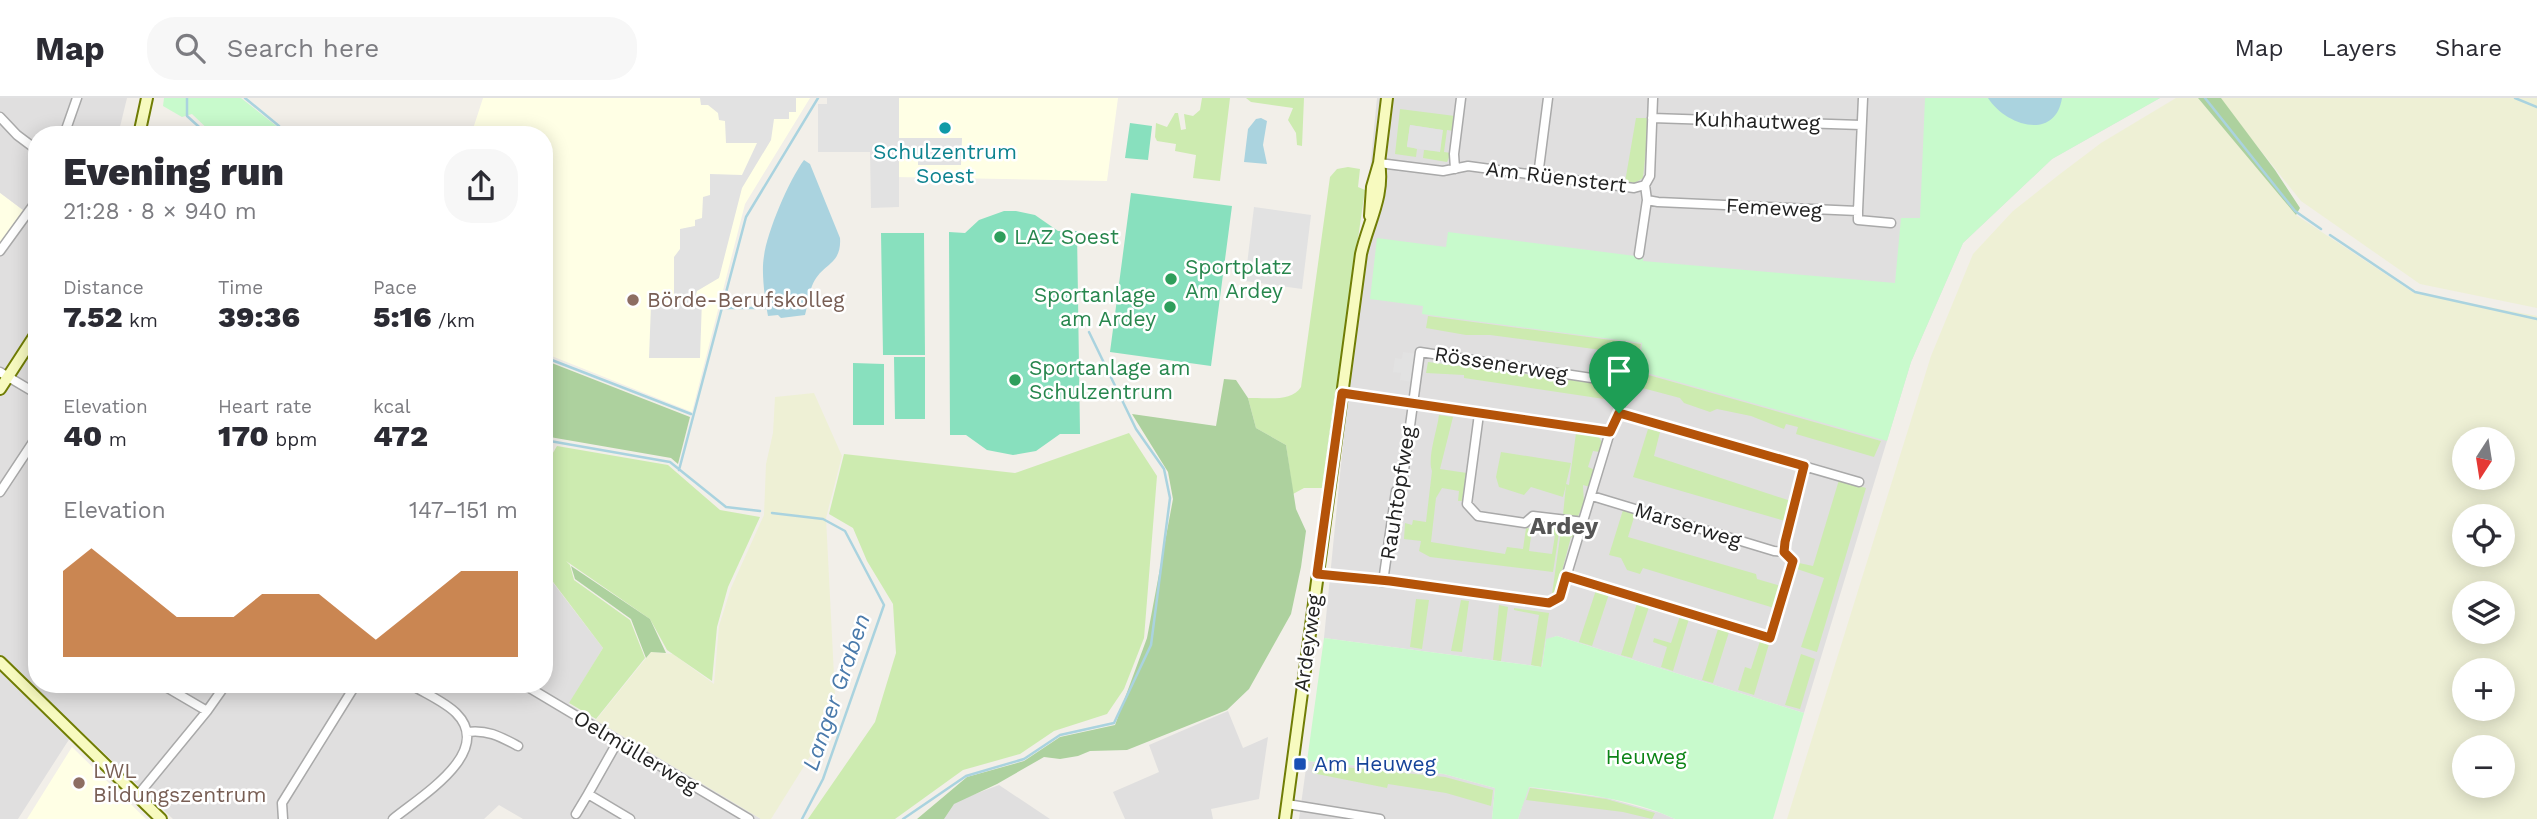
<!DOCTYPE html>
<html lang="en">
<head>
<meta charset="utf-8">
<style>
  body { margin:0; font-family:"Work Sans",sans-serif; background:#f7f7f7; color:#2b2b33; height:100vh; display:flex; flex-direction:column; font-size:26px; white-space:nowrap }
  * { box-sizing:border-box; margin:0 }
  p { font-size:23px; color:#7c7c81 }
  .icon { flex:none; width:38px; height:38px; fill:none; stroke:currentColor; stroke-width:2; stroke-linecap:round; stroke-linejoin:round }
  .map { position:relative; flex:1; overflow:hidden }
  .details { position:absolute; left:28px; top:28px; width:525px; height:567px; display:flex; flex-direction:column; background:#fff; border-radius:28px; box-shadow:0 4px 18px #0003 }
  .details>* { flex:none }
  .needle { width:46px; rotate:192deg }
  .controls { position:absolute; left:2452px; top:329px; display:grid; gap:14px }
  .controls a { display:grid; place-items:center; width:63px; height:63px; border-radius:50%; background:#fff; box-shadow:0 4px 18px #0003; font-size:35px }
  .pin { position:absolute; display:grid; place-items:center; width:60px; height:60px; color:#fff; margin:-72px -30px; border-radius:50% 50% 50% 0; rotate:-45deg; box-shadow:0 0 7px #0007 }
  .pin .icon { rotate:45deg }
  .round { display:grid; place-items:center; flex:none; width:74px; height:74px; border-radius:28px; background:#f7f7f7 }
  .headline { display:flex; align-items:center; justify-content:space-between; height:119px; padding:0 35px }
  h1 { font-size:38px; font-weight:800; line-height:52px }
  .stats { display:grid; grid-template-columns:repeat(3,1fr); gap:10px; height:119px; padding:7px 35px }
  .stats div { display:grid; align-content:center }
  .stats b { font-size:30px; font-weight:800 }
  .stats small { font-size:19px; font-weight:400 }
  .stats p { font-size:19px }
  .chart { height:196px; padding:14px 35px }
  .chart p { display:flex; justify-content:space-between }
  .chart svg { width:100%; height:126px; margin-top:7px; fill:#b45309; opacity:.7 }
  header { display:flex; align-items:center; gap:42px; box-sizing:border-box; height:98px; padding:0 35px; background:#fff; border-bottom:2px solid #e1e1e2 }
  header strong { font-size:33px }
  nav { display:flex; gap:38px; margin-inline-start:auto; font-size:24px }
  .search { width:490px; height:63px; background:#f7f7f7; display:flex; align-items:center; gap:18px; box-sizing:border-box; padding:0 24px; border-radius:28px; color:#7c7c81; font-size:26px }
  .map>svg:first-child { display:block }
</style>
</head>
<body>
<header>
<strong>Map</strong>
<div class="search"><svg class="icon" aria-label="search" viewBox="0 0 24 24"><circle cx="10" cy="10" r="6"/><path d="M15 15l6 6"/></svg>Search here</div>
<nav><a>Map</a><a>Layers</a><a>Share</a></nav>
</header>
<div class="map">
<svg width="2537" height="721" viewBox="0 0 2537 721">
  <rect width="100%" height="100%" fill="#f2efe9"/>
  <path fill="#e0dfdf" d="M0,0H127L118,37H37V586H544V473L603,550L569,606L761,721H523L499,707L484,721H173L77,629L18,721H0V146L24,113L0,95Z
    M1377,0H2160L2052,61L1963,145L1911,264L1804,615L1557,538L1546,542L1542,569L1324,540Z
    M1228,613L1243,650L1268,639L1259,701L1211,711L1213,721H1125L1113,694L1159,674L1149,647Z
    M1307,663L1444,676L1495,690L1492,721H1299Z
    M999,687L1050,721H943L954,704Z
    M1528,689L1607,700L1661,715L1675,721H1518Z"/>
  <path fill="#ffffe5" d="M483,0H810L745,106L692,314L544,255V37H471Z
    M899,0H1118L1107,83L894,79L898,40Z
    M0,95L24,113L0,146Z
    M72,649L146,721H27Z"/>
  <path fill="#eef0d5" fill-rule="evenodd" d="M2176,0H2198L2296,117L2414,195L2537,218V721H1787L1931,258L1973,156L2013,113L2060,76L2101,45ZM2464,341H2502V380H2464ZM2464,418H2502V457H2464ZM2464,495H2502V534H2464ZM2464,572H2502V611H2464ZM2464,649H2502V688H2464Z
    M2219,0H2537V210L2420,186L2301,103Z
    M814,295L842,358L826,420L836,617L771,721H761L596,622L651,554L673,556L714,586L719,528L731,490L764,417L766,366L773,335L775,299Z"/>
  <path fill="#cdebb0" d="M1202,0H1230L1220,83L1193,80L1196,57L1175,53L1176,46L1157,43L1155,39L1156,25L1167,29L1175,15H1178L1181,32L1186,31L1184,16L1193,18L1200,12Z
    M1246,0H1304L1302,48L1297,47L1296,35L1288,22L1293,10L1251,4Z
    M1400,11L1455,18L1454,33L1447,32L1444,54L1451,55L1447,64L1423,60L1424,52L1440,53L1442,32L1410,27L1407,48L1417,51L1416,59L1395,56Z
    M1636,20H1646L1649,23L1643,80L1633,86L1625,84Z
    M1348,69L1360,71L1358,89L1365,92L1322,390H1304L1293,396L1286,347L1256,330L1248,300C1265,299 1291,305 1301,289L1330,79L1337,71Z
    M1428,218L1641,246L1638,257L1490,237H1466L1426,230Z
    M1428,264L1613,287L1611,302L1464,280V277L1426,275Z
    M1638,274L1881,343L1874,359L1796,336L1798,329L1786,326L1784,331L1751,318L1717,311L1710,314L1684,305L1680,300L1635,288Z
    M1439,317L1453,319L1440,371L1467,375L1462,403H1458L1459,393L1442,390L1436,400L1431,444L1505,456L1507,449L1523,451L1526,430L1532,431L1529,453L1552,456L1555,437L1542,434L1544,424L1560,428L1553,474L1430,459L1419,453L1421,443L1404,441L1405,425L1412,427L1413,422L1426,424L1432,373C1427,360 1437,333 1439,317Z
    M1648,331L1660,334L1654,358L1791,403L1785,423L1633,379Z
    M1129,335L1157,378L1144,540L1124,591L1107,616L1054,633L1020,656L963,672L895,721H808L875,624L896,555L893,506L867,463L853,430L829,416L844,356L1015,375Z
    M1576,335L1598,338L1602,344L1600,354L1593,353L1588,369L1595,372L1590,389L1583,387L1584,406L1578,418L1563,417L1566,387L1563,399L1531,389L1524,397L1499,389L1496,379L1501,354L1571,365L1566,386L1569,387Z
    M557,348L668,367L720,412L760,419L728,489L717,529L712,583L667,552L650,521L566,463L570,467L574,482L630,522L645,560L596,621L569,605L603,550L544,472V370Z
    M1839,382L1866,390L1817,554L1801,549L1824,480L1797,471L1799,465L1813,468Z
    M1623,412L1635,416L1628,439L1756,476L1757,481L1781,488L1774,510L1643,470L1640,476L1627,472L1621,460L1609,457Z
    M1562,425L1571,427L1575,435L1574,440L1571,439L1556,496H1552Z
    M1596,492L1609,496L1592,548L1579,544Z
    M1416,501L1429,502L1422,551L1410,549Z
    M1461,502L1469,503L1462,554L1451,553Z
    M1637,505L1649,509L1632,560L1621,557Z
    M1499,507L1508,509L1501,563L1493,562Z
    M1514,510L1549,515L1541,569L1531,567L1539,517L1514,512Z
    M1680,518L1689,521L1673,573L1661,569L1667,549L1653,544L1654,540L1671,545Z
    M1718,531L1729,534L1713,585L1702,582Z
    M1760,543L1769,546L1754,597L1738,592L1745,569L1751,571Z
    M1801,556L1815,561L1800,611L1785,607Z
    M1313,666L1445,679L1493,692L1491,708L1446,695L1388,686L1387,690L1312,675Z
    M1530,690L1606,701L1655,715L1652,721L1623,714L1526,702Z"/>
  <path fill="#add19e" d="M2198,0H2221L2275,72L2300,110L2296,117Z
    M544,262L690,319L678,366L671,360L544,338Z
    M1224,281L1236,282L1248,300L1256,330L1286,347L1296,411L1306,433L1301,469L1291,516L1249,591L1227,612L1127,652L1090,653L1078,658L1060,661L1044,659L997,686L954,706L944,721H917L967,679L1024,663L1060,639L1115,627L1147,540L1173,401L1168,374L1132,316L1216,328Z
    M571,468L650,521L666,555L651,554L646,560L631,521L575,481Z"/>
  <path fill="#c8facc" d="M164,0H241L279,30L283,37H214L192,16L182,19L163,8Z
    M1925,0H2160L2052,61L1963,145L1911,264L1887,343L1640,273L1642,245L1422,216L1423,208L1370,201L1377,140L1446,149L1448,134L1643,159V163L1895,185L1901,120H1920Z
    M1557,538L1804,615L1773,721H1675C1630,700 1578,695 1529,689L1518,721H1492L1495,690L1444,676L1307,663L1324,540L1542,569L1546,541Z"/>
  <path fill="#88e0be" d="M1130,25L1152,28L1148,62L1125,60Z
    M1131,95L1232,108L1211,268L1110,254Z
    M1004,113H1016L1035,117L1058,133H1077L1080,336H1060L1036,353L1013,357L987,352L966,337H950L949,134L965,135L979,122Z
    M881,135H924L925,257H883Z
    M894,259H925V321H895Z
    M853,265L884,266V327H853Z"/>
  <path fill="#e2e2e2" d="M700,0H796V14H789V21H774L771,42L742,90L719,180L697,193L695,200L702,201L700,260H649L651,207H674V159L680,151V131L695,128V122L702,120L703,99L710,97V76L742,77L757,45H726L725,23L719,22L718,15L708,7H701Z
    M827,0H899V40H962L961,67H918V61H899V109L871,110L870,54H818V6H827Z
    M1410,27L1443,32L1440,54L1407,49Z
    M1254,109L1311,117L1302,191L1245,183Z
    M1403,254L1417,256L1413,284L1400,282L1401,275L1393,274L1395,260L1402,261Z"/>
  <path fill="#aad3df" d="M1988,0H2062C2055,44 2005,27 1988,0Z
    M1261,20L1267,23L1263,47L1267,66L1244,64L1248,31L1256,21Z
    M804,62L810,66L840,140C842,168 821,165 812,188C808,197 808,207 805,217L781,220L778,217L768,218C765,202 761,174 764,158C767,134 789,82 804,62Z"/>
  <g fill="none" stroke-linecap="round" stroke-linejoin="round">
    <path stroke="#aad3df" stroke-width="2.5" d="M187,0V18L208,37
      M245,0L279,28L286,37
      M2205,0L2295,113L2321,131
      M2515,0L2537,9
      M2330,137L2415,194L2537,221
      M722,210H767
      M544,259L691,316
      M544,342L670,364L726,409L760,413
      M679,372L746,119L818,0
      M772,415L823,421L845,433L884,507L823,681L802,721
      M903,721L966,678L1024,661L1060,637L1114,625L1151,547L1170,400L1164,371L1136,331L1089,234"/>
    <g stroke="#a9a9a9" stroke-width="11">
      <path id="street" d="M0,19L17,37L37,52
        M1652,20L1861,27
        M64,37L77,0
        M1379,65L1443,73L1468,68L1634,90L1645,87L1650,78L1653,0
        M1455,71L1454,56L1461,0
        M1538,78L1548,0
        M1645,87L1647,102L1658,104L1858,113V122L1891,125
        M1858,113L1863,0
        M0,153L37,102
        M1639,156L1647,102
        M0,274L37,296
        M1341,295L1610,334
        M1619,315L1859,384
        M1479,316L1467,406L1478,418L1525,425L1533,418L1584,424
        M0,394L37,338
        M1592,398L1774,453L1785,454
        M1317,476L1383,484L1390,483L1549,505L1560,499L1610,334L1619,315L1625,287L1618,284L1420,254L1402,387L1396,393L1383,484
        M1566,478L1770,540L1793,463L1785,454V444L1804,368
        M161,586L207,613
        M523,586L749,721
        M467,634C487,631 501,639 518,648
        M618,643L588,696L630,721
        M138,697L207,613L226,586
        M1287,706L1380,721
        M576,716L588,696
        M283,721L282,705L356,586
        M393,721C421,698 495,654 456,615C444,603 424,595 410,586"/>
    </g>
    <g stroke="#707d05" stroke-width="14">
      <path id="secondary" d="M139,37L147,0
        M1370,118L1372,89L1379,65L1387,0
        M0,291L37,234
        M0,564L161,721
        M1285,721L1361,156C1368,125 1385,97 1379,65"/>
    </g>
    <use href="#street" stroke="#fff" stroke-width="8"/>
    <use href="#secondary" stroke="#f7fabf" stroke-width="10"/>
  </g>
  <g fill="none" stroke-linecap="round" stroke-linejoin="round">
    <g stroke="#fff" stroke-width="14">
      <path id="route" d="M1342,295L1610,334L1619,315L1804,368L1785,444L1784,454L1793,463L1770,540L1566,478L1560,499L1549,505L1390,483L1317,476Z"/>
    </g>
    <use href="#route" stroke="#b45309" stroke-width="9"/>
  </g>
  <circle fill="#0f9aa8" stroke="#fff" stroke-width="2.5" cx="945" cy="30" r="7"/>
  <g fill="#2e9e5b" stroke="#fff" stroke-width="2.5">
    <circle cx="1000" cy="139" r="7"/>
    <circle cx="1171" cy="181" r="7"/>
    <circle cx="1170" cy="209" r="7"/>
    <circle cx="1015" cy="282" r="7"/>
  </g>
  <g fill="#8d6e63" stroke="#fff" stroke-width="2.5">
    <circle cx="633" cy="202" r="7"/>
    <circle cx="79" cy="685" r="7"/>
  </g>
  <rect fill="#1a4fb4" stroke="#fff" stroke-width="2.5" x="1293" y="659" width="14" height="14" rx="3.5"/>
  <g text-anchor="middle" stroke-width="5" stroke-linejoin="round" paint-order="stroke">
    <g font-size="21" fill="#222" stroke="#fff">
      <text transform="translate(1757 23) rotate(2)" y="7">Kuhhautweg</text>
      <text transform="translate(1556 79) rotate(7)" y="7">Am Rüenstert</text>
      <text transform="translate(1774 110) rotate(3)" y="7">Femeweg</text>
      <text transform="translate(1501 266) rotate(9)" y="7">Rössenerweg</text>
      <text transform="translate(1398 395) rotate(-81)" y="7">Rauhtopfweg</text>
      <text transform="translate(1688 427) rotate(17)" y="7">Marserweg</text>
      <text transform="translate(1308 545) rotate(-82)" y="7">Ardeyweg</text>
      <text transform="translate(636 654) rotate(31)" y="7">Oelmüllerweg</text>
    </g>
    <g font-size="21" fill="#0d838f" stroke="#fff">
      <text x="945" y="61">Schulzentrum<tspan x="945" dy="24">Soest</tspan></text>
    </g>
    <g font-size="21" fill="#27864d" stroke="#fff" text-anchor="start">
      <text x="1014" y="146">LAZ Soest</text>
      <text x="1185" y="176">Sportplatz<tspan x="1185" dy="24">Am Ardey</tspan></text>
      <text x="1156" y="204" text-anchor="end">Sportanlage<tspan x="1156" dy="24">am Ardey</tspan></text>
      <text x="1029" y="277">Sportanlage am<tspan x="1029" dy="24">Schulzentrum</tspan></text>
    </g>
    <g font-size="21" fill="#785e54" stroke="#fff" text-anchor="start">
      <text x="647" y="209">Börde-Berufskolleg</text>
      <text x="93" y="680">LWL<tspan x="93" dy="24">Bildungszentrum</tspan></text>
    </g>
    <g font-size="21" fill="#0c8416" stroke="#fff">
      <text x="1646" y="666">Heuweg</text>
    </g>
    <g font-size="21" fill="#164399" stroke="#fff" text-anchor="start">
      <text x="1314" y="673">Am Heuweg</text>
    </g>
    <g font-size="23" font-style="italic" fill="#4a7aab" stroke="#fff">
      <text transform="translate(836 594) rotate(-71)" y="8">Langer Graben</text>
    </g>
    <g font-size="24" font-weight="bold" fill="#555" stroke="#fff">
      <text x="1564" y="436">Ardey</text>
    </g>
  </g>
</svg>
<div class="controls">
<a><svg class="needle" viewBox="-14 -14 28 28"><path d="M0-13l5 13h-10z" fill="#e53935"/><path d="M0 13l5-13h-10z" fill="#7c7c81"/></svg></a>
<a><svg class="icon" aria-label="locate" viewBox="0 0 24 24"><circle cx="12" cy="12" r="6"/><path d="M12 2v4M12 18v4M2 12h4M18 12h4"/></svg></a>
<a><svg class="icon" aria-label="layers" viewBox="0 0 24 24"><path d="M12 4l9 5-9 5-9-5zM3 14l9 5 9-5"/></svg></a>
<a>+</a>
<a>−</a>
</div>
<div class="pin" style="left:1619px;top:315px;background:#1e9e55"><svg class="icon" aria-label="arrive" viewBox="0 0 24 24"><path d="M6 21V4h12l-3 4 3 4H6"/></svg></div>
<section class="details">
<div class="headline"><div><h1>Evening run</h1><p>21:28 · 8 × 940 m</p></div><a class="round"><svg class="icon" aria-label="share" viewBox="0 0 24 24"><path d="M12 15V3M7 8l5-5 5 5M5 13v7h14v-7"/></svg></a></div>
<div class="stats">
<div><p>Distance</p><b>7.52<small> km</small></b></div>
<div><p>Time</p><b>39:36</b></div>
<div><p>Pace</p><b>5:16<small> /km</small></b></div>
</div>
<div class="stats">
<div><p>Elevation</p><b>40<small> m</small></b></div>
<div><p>Heart rate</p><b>170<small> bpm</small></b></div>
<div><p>kcal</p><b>472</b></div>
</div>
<div class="chart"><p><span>Elevation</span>147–151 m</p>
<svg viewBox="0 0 160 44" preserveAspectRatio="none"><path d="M0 44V14L10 6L20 14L30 22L40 30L50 30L60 30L70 22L80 22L90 22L100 30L110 38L120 30L130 22L140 14L150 14L160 14V44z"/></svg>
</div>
</section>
</div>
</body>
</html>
